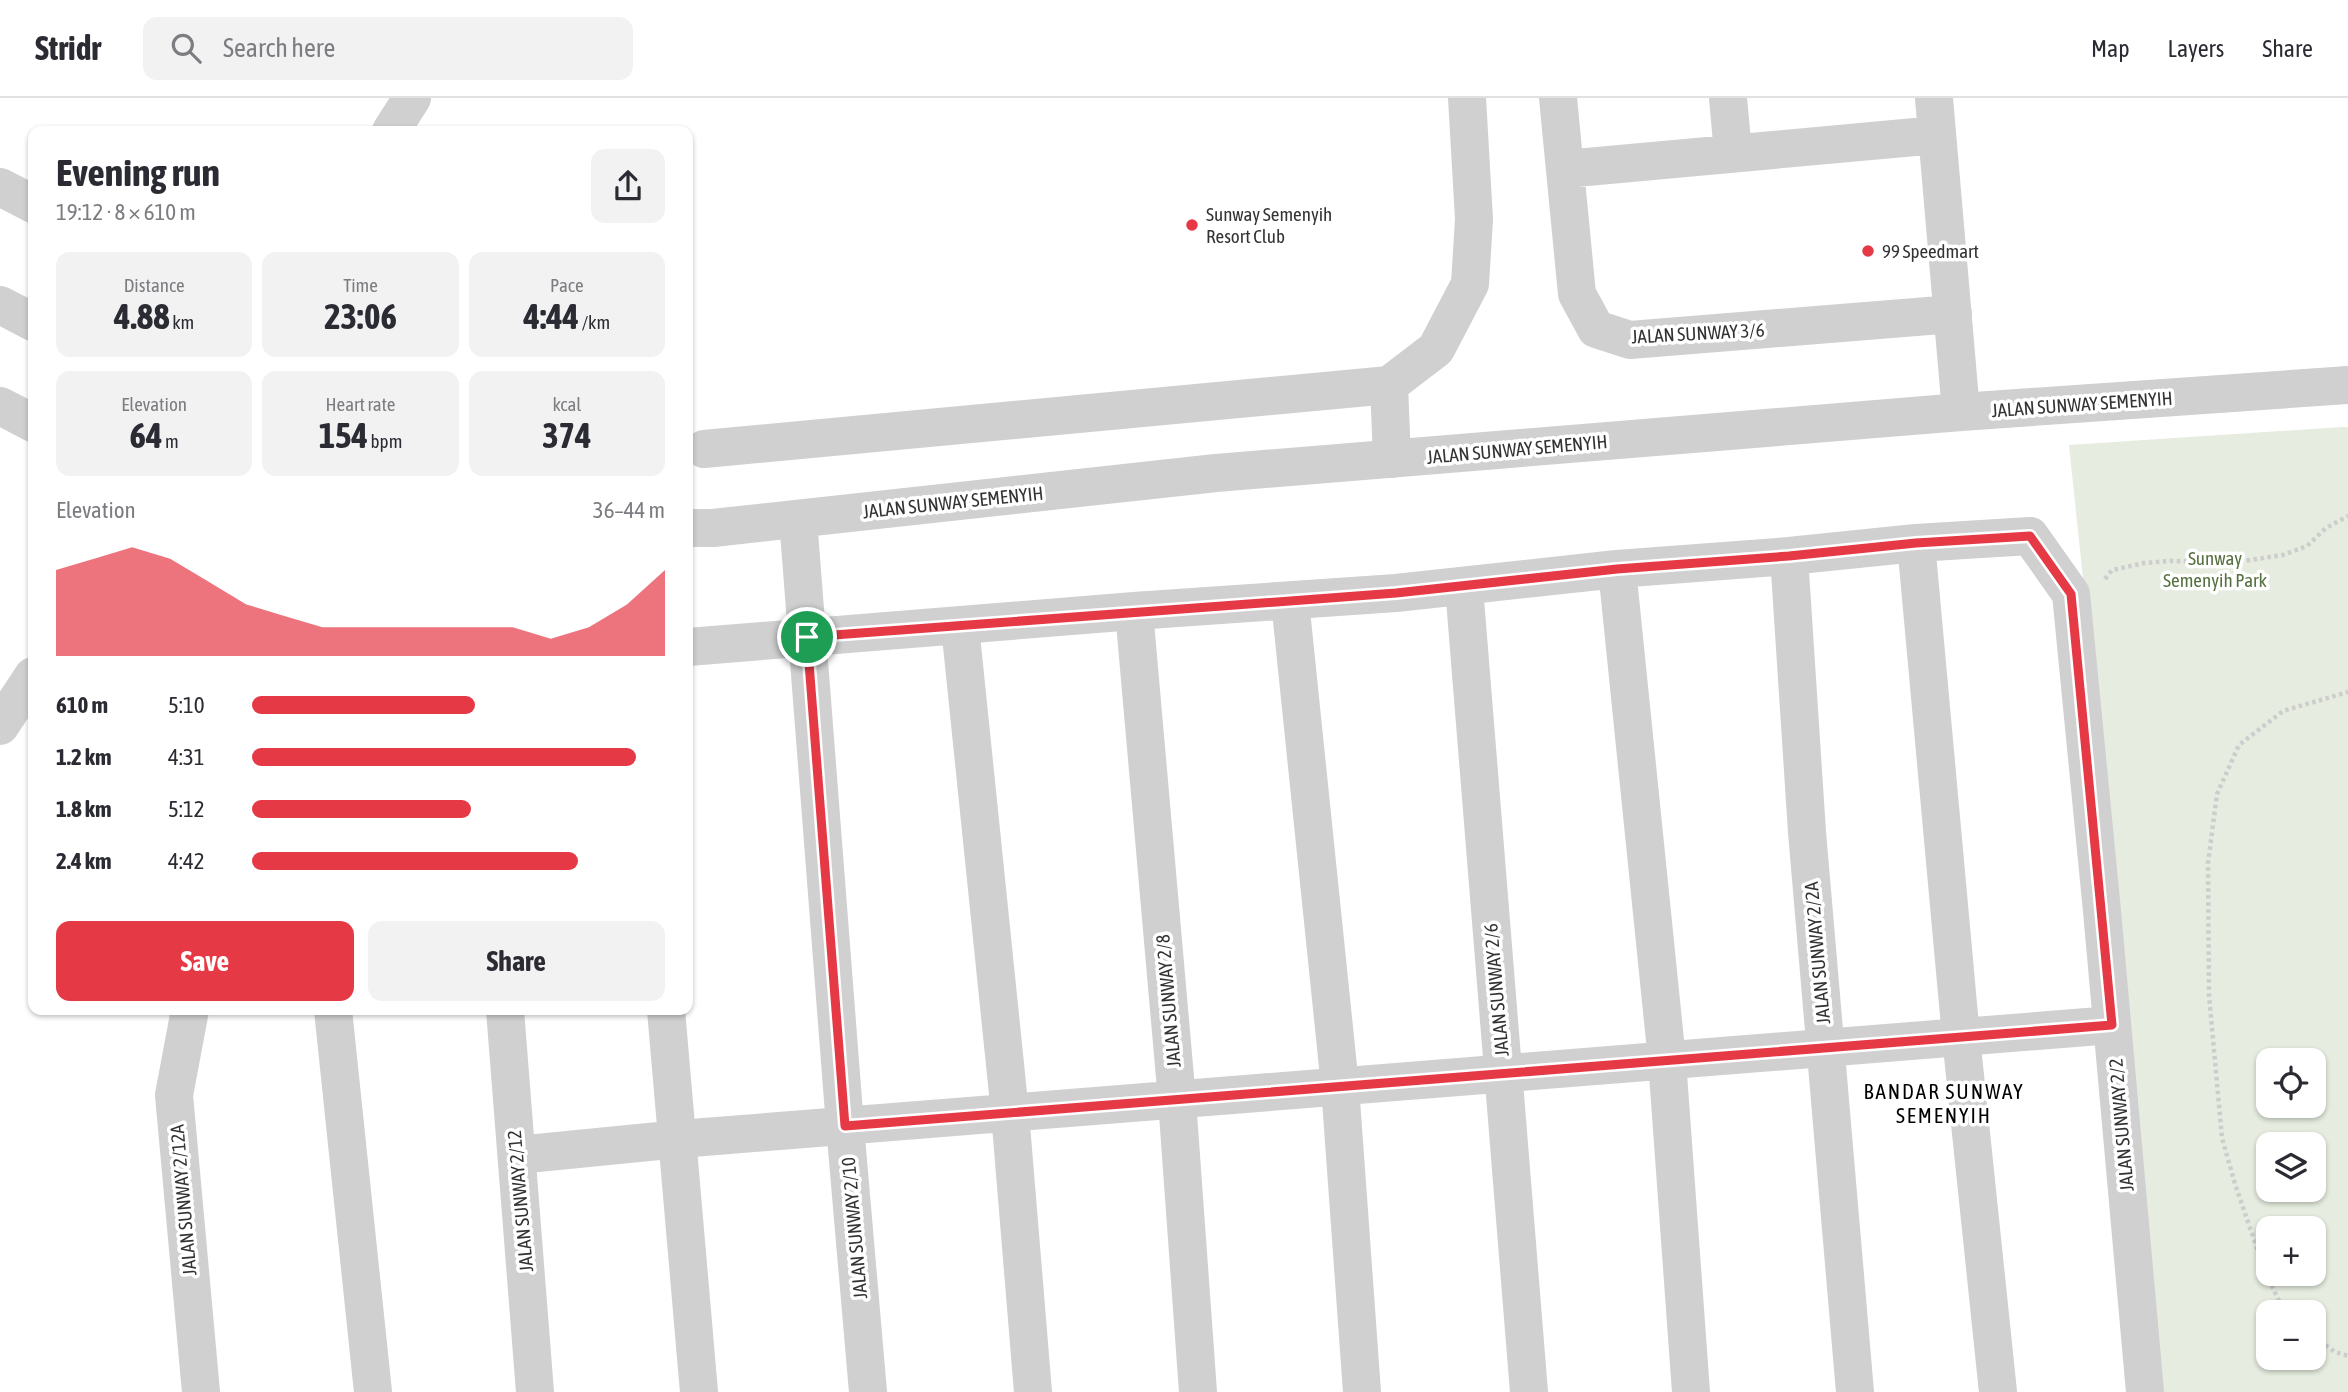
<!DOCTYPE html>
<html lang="en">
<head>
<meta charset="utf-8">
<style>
  body { margin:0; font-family:"Asap Condensed",sans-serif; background:#f2f2f3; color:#2b2b33; height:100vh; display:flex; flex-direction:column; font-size:26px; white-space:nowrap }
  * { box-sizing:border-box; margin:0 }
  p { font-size:23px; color:#7c7c81 }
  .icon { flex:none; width:38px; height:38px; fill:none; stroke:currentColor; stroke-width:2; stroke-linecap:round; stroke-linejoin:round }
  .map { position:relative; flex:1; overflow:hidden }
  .details { position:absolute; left:28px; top:28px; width:665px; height:889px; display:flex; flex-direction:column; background:#fff; border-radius:14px; box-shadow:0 2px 5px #0004 }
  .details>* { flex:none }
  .buttons { position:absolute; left:2256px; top:950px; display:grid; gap:14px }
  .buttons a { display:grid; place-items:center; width:70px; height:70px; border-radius:14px; background:#fff; box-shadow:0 2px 5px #0004; font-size:35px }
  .pin { position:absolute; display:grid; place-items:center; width:60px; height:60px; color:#fff; margin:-30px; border:4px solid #fff; border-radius:50%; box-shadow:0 2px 7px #0007 }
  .round { display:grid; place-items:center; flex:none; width:74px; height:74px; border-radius:14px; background:#f2f2f3 }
  .headline { display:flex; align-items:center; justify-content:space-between; height:119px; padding:0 28px }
  h1 { font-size:38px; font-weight:700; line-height:52px }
  .stats { display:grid; grid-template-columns:repeat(3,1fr); gap:10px; height:119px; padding:7px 28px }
  .stats div { display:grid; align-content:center; border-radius:14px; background:#f2f2f3; text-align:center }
  .stats b { font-size:35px; font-weight:700 }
  .stats small { font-size:19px; font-weight:400 }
  .stats p { font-size:19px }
  .chart { height:196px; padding:14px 28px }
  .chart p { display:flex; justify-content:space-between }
  .chart svg { width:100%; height:126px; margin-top:7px; fill:#e63946; opacity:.7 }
  .primary-button { display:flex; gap:14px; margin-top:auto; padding:14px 28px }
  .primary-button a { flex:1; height:80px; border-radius:14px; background:#e63946; color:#fff; font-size:28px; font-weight:700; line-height:80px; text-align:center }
  .primary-button a+a { background:#f2f2f3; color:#2b2b33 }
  ul { padding:0 28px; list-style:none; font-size:23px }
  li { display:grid; grid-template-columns:112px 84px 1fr; align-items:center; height:52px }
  li i { height:18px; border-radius:9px; background:#e63946 }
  header { display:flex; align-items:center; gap:42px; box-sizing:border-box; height:98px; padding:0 35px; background:#fff; border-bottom:2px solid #e1e1e2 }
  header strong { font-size:33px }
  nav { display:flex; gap:38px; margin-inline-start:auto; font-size:24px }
  .search { width:490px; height:63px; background:#f2f2f3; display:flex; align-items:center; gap:18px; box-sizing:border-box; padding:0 24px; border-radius:14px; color:#7c7c81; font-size:26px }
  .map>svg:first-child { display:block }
</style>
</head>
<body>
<header>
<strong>Stridr</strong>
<div class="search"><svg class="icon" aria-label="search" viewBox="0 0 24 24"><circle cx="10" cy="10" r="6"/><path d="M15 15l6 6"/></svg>Search here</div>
<nav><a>Map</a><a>Layers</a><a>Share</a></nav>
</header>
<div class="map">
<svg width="2348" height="1294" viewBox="0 0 2348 1294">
  <rect width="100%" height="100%" fill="#fff"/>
  <path fill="#e6ecdf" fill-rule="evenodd" d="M2342,329H2348V1294H2157L2084,490L2069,347ZM2268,962H2314V1008H2268ZM2268,1046H2314V1092H2268ZM2268,1130H2314V1176H2268ZM2268,1214H2314V1260H2268Z"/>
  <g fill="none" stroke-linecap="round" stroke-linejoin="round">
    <path stroke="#cdcdcd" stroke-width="4.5" stroke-dasharray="3.5 3.5" stroke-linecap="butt" d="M2105,481L2112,472L2144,465L2171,463L2237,464L2283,457L2307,448L2326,430L2348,418
      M2288,1214L2278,1201L2264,1171L2235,1086L2222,1040L2209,897L2208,765L2217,696L2239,647L2283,613L2348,594
      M2314,1239L2335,1254L2348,1258"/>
    <path stroke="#d0d0d0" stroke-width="38" d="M1558,0L1577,196L1596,231L1630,242L1953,216
      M1728,0L1733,55
      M1934,0L1961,314
      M391,33L412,0
      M1565,71L1937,37
      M0,89L33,106
      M0,207L33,224
      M1389,287L1392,361
      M0,308L33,325
      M704,351L1389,287L1436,251L1470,186L1474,121L1467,0
      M798,421L845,1028L868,1294
      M688,430H713L1216,375L1961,314L2348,287
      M1916,445L1961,939L1998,1294
      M1789,458L1807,734L1855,1294
      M1617,471L1667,962L1691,1294
      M1464,489L1529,1294
      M1290,503L1340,988L1362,1294
      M1134,513L1177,1002L1198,1294
      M960,528L1010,1015L1033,1294
      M688,549L1134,513L1396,495L1617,471L1789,458L1916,445L2030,438L2071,496L2102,813L2145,1294
      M0,628L33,578
      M190,912L174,997L201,1294
      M333,912L373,1294
      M505,912L535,1294
      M666,912L699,1294
      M517,1057L679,1041L2112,927"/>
  </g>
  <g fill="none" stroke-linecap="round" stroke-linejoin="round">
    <g stroke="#fff" stroke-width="14">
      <path id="route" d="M2030,438L2071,496L2112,927L845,1028L807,539L1396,495L1617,471L1789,458L1916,445Z"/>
    </g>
    <use href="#route" stroke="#e63946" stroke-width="9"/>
  </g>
  <g fill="#e63946" stroke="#fff" stroke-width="2.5">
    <circle cx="1192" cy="127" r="7"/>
    <circle cx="1868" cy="153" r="7"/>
  </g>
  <g text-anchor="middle" stroke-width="7" stroke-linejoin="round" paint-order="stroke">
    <g font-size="19" fill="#333" stroke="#fff" text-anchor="start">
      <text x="1206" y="123">Sunway Semenyih<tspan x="1206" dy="22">Resort Club</tspan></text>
      <text x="1882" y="160">99 Speedmart</text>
    </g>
    <g font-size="19" fill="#333" stroke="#fff">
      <text transform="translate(1698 235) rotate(-3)" y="7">JALAN SUNWAY 3/6</text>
      <text transform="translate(2082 306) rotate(-4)" y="7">JALAN SUNWAY SEMENYIH</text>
      <text transform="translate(1517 351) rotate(-5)" y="7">JALAN SUNWAY SEMENYIH</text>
      <text transform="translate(953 404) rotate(-6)" y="7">JALAN SUNWAY SEMENYIH</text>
      <text transform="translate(1817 855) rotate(-95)" y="7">JALAN SUNWAY 2/2A</text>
      <text transform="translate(1496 892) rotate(-95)" y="7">JALAN SUNWAY 2/6</text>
      <text transform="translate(1168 903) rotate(-95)" y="7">JALAN SUNWAY 2/8</text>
      <text transform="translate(2121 1027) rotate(-95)" y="7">JALAN SUNWAY 2/2</text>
      <text transform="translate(183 1102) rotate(-95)" y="7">JALAN SUNWAY 2/12A</text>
      <text transform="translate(520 1103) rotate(-95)" y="7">JALAN SUNWAY 2/12</text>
      <text transform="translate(854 1130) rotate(-95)" y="7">JALAN SUNWAY 2/10</text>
    </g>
    <g font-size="19" fill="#56703f" stroke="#fff">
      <text x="2215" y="467">Sunway<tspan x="2215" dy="22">Semenyih Park</tspan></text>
    </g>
    <g font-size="21" letter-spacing="2" fill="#000" stroke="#fff">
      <text x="1944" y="1001">BANDAR SUNWAY<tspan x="1944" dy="24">SEMENYIH</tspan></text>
    </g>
  </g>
</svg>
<div class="buttons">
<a><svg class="icon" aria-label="locate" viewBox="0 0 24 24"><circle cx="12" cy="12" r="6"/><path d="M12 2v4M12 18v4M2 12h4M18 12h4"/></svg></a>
<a><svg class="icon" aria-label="layers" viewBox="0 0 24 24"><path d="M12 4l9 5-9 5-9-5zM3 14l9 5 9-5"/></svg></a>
<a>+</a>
<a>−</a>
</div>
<div class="pin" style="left:807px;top:539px;background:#1e9e55"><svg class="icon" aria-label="arrive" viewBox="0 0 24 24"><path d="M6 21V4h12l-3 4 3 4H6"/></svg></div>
<section class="details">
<div class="headline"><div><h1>Evening run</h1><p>19:12 · 8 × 610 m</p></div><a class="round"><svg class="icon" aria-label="share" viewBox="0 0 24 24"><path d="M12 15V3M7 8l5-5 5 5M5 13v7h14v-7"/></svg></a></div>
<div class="stats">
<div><p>Distance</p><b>4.88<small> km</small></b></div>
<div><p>Time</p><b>23:06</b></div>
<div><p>Pace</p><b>4:44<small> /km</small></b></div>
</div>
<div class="stats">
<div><p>Elevation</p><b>64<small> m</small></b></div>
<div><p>Heart rate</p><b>154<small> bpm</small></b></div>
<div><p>kcal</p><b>374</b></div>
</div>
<div class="chart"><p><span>Elevation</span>36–44 m</p>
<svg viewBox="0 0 160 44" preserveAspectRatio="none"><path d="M0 44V14L10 10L20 6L30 10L40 18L50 26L60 30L70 34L80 34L90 34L100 34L110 34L120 34L130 38L140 34L150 26L160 14V44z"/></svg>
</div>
<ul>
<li><b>610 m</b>5:10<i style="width:54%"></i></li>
<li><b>1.2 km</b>4:31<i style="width:93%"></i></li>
<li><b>1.8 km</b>5:12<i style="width:53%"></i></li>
<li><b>2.4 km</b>4:42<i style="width:79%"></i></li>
</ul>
<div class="primary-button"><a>Save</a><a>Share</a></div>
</section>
</div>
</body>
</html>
